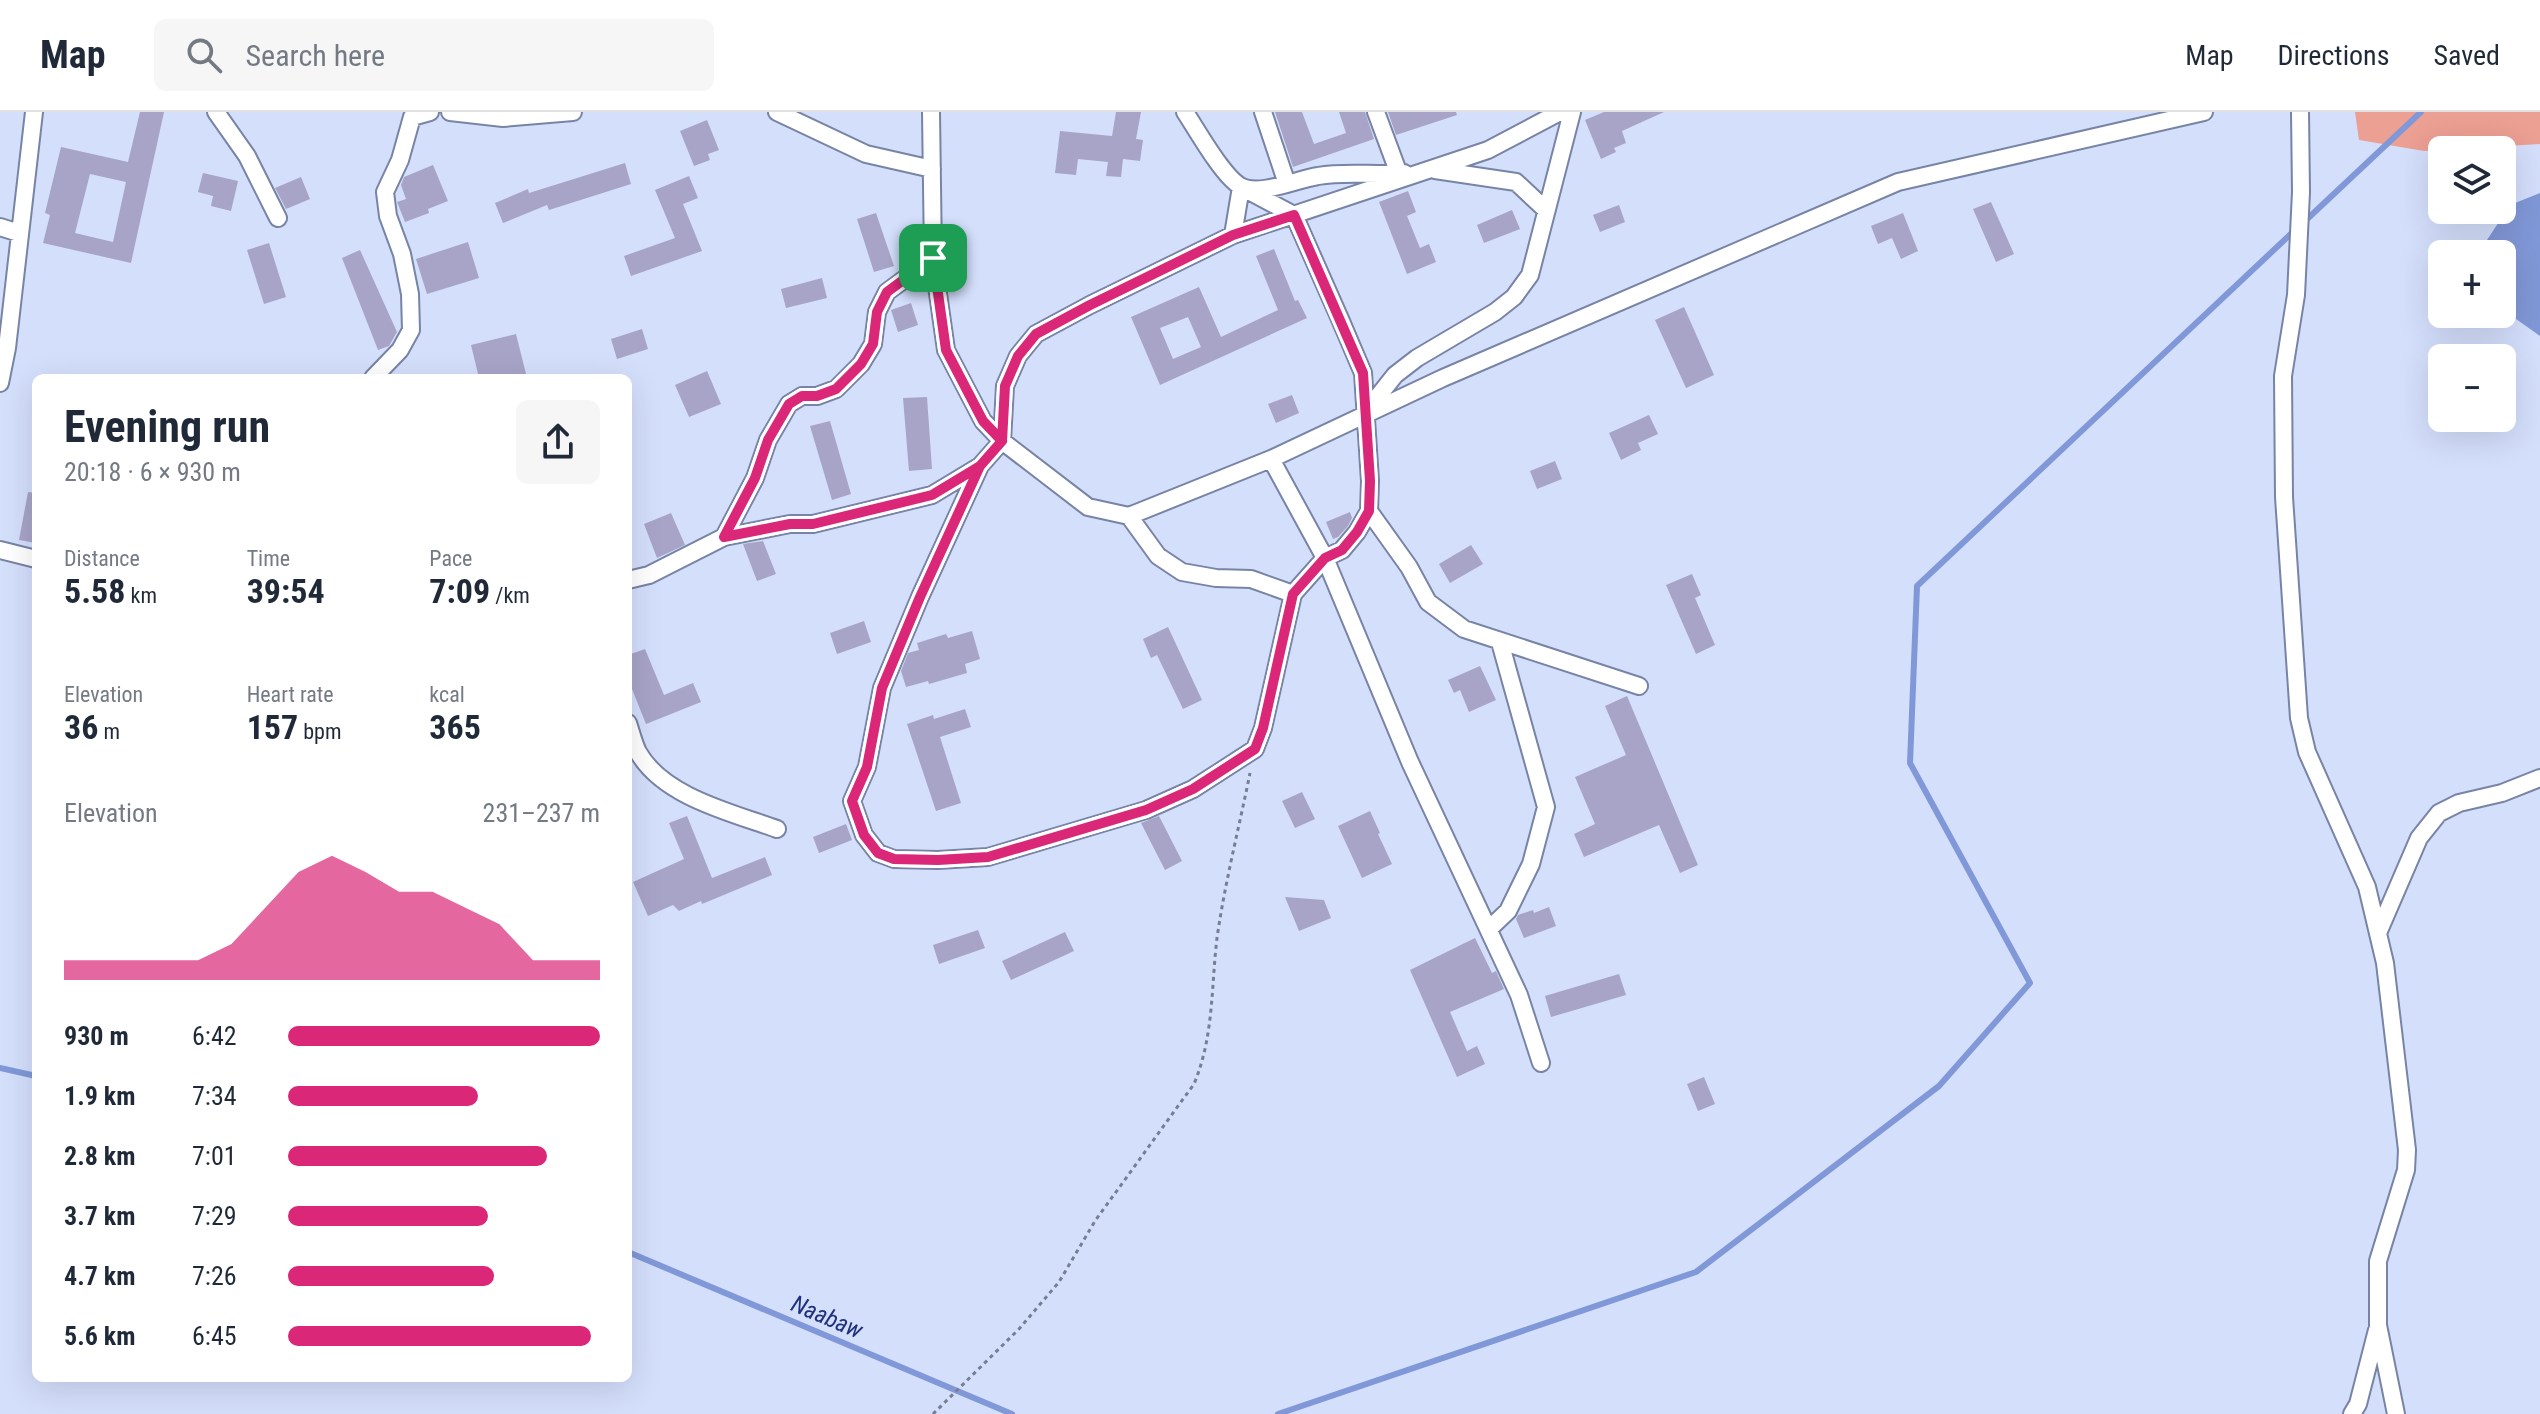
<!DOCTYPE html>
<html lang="en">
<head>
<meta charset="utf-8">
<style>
  body { margin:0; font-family:"Roboto Condensed",sans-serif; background:#f6f6f7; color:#1f2937; height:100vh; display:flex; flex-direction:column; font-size:30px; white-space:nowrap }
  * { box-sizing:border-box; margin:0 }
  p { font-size:26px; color:#747a83 }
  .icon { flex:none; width:44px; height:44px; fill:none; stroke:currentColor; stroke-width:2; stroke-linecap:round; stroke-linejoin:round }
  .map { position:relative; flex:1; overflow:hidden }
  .details { position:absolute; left:32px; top:262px; width:600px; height:1008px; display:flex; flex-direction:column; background:#fff; border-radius:12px; box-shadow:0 8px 32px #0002 }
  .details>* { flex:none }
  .fabs { position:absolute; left:2428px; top:24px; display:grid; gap:16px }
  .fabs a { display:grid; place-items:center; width:88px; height:88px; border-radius:12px; background:#fff; box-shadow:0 8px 32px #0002; font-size:40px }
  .pin { position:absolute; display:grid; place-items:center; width:68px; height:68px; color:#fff; margin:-34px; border-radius:16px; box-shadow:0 4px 12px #0006 }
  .round { display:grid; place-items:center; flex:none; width:84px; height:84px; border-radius:12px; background:#f6f6f7 }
  .head { display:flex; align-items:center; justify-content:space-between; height:136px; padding:0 32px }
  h1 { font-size:44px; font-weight:700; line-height:60px }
  .figures { display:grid; grid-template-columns:repeat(3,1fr); gap:12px; height:136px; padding:8px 32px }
  .figures div { display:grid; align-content:center }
  .figures b { font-size:34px; font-weight:700 }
  .figures small { font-size:22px; font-weight:400 }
  .figures p { font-size:22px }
  .chart { height:224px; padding:16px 32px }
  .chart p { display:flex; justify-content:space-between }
  .chart svg { width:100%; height:144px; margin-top:8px; fill:#db2777; opacity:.7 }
  ul { padding:0 32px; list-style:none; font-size:26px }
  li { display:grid; grid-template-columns:128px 96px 1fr; align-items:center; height:60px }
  li i { height:20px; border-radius:10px; background:#db2777 }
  header { display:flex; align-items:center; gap:48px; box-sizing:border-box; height:112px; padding:0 40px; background:#fff; border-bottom:2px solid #e0e1e3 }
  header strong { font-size:38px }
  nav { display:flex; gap:44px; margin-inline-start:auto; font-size:28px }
  .search { width:560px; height:72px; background:#f6f6f7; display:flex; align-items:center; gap:20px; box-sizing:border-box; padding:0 28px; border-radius:12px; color:#747a83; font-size:30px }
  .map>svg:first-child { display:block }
</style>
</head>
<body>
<header>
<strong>Map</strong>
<div class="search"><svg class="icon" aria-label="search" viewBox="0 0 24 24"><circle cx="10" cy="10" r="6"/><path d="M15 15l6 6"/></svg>Search here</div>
<nav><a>Map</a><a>Directions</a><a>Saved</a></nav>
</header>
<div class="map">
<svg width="2540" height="1302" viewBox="0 0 2540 1302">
  <rect width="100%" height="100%" fill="#d4dffc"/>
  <path fill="#ec9f93" d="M2355,0H2540V32L2424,39L2359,28Z"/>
  <path fill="#8198d8" d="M2540,81V224L2502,197V142H2486L2485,131L2510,93Z"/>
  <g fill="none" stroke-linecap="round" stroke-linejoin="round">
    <path stroke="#8198d8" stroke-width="6" d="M2304,110L2421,0
      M0,956L36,964
      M628,1140L1012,1302
      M1278,1302L1696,1160L1939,974L2030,871L1910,651L1917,474L2295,118"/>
  </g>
  <path fill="#a7a4c8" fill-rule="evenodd" d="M140,0H164L131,151L43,131L50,103L45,101L61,35L128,50ZM90,62L126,70L113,130L75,121Z
    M1116,0H1141L1136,27L1143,28L1140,49L1123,47L1121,65L1106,64L1108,50L1078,47L1076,63L1055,61L1060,19L1112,24Z
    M1275,0H1302L1314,32L1346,21L1339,0H1365L1374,27L1293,55Z
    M1388,0H1456L1457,3L1396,23Z
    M1604,0H1664L1622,19L1626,31L1614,36L1616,40L1601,47L1585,8Z
    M707,8L719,38L708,42L710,48L694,54L680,19Z
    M625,51L631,72L549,98L547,93L503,111L495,91L528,77L529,81Z
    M433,53L448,89L428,97L429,101L405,110L397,90L406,87L401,73L404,65Z
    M203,61L238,69L231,99L211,94L213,84L198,80Z
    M689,64L698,86L683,92L702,139L631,164L624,144L675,126L655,78Z
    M301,65L310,87L286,97L275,76Z
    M1408,79L1416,100L1407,104L1420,136L1429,132L1436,150L1407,162L1379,90Z
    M1991,90L2014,142L1996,150L1973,97Z
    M1619,93L1625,110L1600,120L1593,103Z
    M1512,98L1520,117L1484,131L1477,113Z
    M876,101L894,154L874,160L857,107Z
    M1903,101L1918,139L1901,147L1892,126L1878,132L1871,114Z
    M468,130L479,166L427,182L416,147Z
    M269,131L286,185L264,192L247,138Z
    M1274,137L1295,189L1298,188L1307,206L1160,273L1131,205L1199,175L1221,225L1278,198L1256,144ZM1188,205L1201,235L1173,247L1160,216Z
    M360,138L397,220L389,234L378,238L342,146Z
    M822,166L827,186L786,196L781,177Z
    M911,191L918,213L898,220L891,198Z
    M1684,195L1714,263L1686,276L1655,208Z
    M642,217L648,237L617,247L611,227Z
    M516,222L527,266H479L471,233Z
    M707,259L721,292L689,305L675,273Z
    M1292,283L1299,301L1276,311L1268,292Z
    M927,285L932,357L909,359L903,286Z
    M1649,303L1658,322L1638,331L1641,338L1621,348L1609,321Z
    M830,309L851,382L832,388L810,314Z
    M1555,349L1562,367L1537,377L1530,359Z
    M28,380L36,381V431L19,428Z
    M1350,400L1352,406L1348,414L1338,425L1333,427L1326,410Z
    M671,401L685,433L657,446L644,412Z
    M763,429L776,462L757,469L743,432Z
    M1471,433L1483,452L1450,471L1439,452Z
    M1692,462L1701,483L1695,486L1715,533L1696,542L1666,473Z
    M864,509L871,530L837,542L830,521Z
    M1168,515L1202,588L1183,597L1157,543L1151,546L1143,527Z
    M972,519L980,547L965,552L967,561L929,572L928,569L906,575L901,559L908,541L919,538L917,531L946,522L948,526Z
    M645,537L664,583L693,571L701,590L646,612L628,567V543Z
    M1480,554L1496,588L1469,600L1460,578L1454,581L1448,568Z
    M1627,584L1698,753L1680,761L1659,713L1584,745L1574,722L1595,712L1575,665L1626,643L1605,594Z
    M965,597L971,615L940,625L961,691L936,699L907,612L933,603L934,607Z
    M1302,680L1315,707L1295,716L1282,689Z
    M1370,699L1380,721L1378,722L1392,752L1362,766L1338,714Z
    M687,704L712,766L765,745L772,763L702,792L701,789L679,799L673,793L648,804L633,770L684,747L669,711Z
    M1159,704L1182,749L1165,758L1141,711Z
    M846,712L852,728L819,741L813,725Z
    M1285,785L1324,788L1331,806L1299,819Z
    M1549,795L1556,814L1524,826L1516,807L1518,803L1533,798L1534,801Z
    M978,818L985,836L939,852L933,833Z
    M1065,820L1074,839L1011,868L1002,849Z
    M1475,826L1492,861L1496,859L1504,877L1450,900L1467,939L1477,934L1485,952L1457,965L1410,858Z
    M1619,862L1626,883L1551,905L1545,884Z
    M1704,965L1715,992L1698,999L1687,972Z"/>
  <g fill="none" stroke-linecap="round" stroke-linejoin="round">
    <g stroke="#7884a5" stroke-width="20">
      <path id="minor" d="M216,0L247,44L278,106
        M450,0L503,6L573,0
        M777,0L866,42L932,57
        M931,0L933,146L946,238L983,309L1002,329L1088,395L1129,404L1271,347L1325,446L1410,650L1519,883L1541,951
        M1185,0C1197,18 1222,63 1240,74C1259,85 1297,67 1318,64C1347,59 1375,64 1404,61
        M1263,0L1287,72
        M1376,0L1399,62
        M2300,0L2301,80L2296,183L2283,264L2284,385L2299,606L2307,640L2367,775L2385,851L2407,1038L2406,1058L2378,1149V1213L2396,1302
        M1435,58L1516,70L1546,98
        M0,115L19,121
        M373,266L400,238L411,218L410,182L402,142L388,104L385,80L400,48L412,5L430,0
        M0,271L7,236L34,0
        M1368,297L1395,263L1417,246L1495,200L1514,185L1530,163L1572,0
        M1271,347L1443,266L1898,70L2204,0
        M980,354L920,485L882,576L867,655L852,689L864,723L878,741L894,747L938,748L988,745L1146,698L1193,677L1255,637L1263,616L1293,482L1325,446L1342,438L1357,420L1369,399L1370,369L1363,261L1340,207L1294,103L1241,75L1233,123
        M1369,399L1409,455L1428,490L1464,517L1639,574
        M1129,404L1158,444L1182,460L1216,466L1251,467L1293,482
        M724,425L755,366L768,328L789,292L802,284H817L836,277L861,252L873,232L877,200L887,180L933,146
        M0,438L36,447
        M628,468L649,463L724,425L790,412H813L932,383L980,354L1002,329L1005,274L1018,244L1036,222L1090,193L1233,123L1488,38L1560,0
        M628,611C631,620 634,632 638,640C663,685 733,701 777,717
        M1489,817L1508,799L1531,752L1546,695L1500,530
        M2378,821L2419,726L2439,701L2459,691L2502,681L2540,666
        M2352,1302L2358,1292L2377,1218"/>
    </g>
    <path stroke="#767e93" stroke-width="3" stroke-dasharray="4 4" stroke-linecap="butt" d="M933,1302L1019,1217L1059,1170L1095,1109L1194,972C1214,924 1211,876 1217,826C1225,770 1239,716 1250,661"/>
    <use href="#minor" stroke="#fff" stroke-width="16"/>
  </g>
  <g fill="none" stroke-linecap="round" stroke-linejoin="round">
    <g stroke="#fff" stroke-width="16">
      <path id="route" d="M933,146L946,238L983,309L1002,329L980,354L920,485L882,576L867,655L852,689L864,723L878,741L894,747L938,748L988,745L1146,698L1193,677L1255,637L1263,616L1293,482L1325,446L1342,438L1357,420L1369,399L1370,369L1363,261L1294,103L1233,123L1090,193L1036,222L1018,244L1005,274L1002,329L980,354L932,383L813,412H790L724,425L755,366L768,328L789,292L802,284H817L836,277L861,252L873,232L877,200L887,180L933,146"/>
    </g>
    <use href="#route" stroke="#db2777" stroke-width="10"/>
  </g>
  <g text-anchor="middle" stroke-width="8" stroke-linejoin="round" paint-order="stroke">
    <g font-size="24" font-style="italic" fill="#1f317c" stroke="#d4dffc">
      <text transform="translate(827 1205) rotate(23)" y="8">Naabaw</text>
    </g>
  </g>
</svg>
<div class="fabs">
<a><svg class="icon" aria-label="layers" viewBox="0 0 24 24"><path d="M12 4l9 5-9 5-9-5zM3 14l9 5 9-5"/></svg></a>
<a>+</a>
<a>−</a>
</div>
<div class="pin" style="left:933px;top:146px;background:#1e9e55"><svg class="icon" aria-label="arrive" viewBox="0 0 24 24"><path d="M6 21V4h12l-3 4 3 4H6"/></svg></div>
<section class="details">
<div class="head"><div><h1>Evening run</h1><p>20:18 · 6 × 930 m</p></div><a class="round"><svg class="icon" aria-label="share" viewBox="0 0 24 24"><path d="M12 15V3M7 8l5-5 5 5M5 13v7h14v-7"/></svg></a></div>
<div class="figures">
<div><p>Distance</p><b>5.58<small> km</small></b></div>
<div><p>Time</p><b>39:54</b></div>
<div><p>Pace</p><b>7:09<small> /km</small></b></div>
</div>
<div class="figures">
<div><p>Elevation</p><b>36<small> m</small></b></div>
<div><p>Heart rate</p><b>157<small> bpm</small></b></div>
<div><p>kcal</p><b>365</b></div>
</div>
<div class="chart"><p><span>Elevation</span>231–237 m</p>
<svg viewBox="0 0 160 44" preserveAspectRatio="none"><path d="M0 44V38L10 38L20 38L30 38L40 38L50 33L60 22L70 11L80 6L90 11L100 17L110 17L120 22L130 27L140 38L150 38L160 38V44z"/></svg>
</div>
<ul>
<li><b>930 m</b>6:42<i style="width:100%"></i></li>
<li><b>1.9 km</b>7:34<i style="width:61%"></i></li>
<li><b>2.8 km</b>7:01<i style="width:83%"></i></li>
<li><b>3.7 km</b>7:29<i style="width:64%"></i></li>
<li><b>4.7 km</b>7:26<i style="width:66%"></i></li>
<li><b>5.6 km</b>6:45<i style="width:97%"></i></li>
</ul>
</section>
</div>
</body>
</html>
